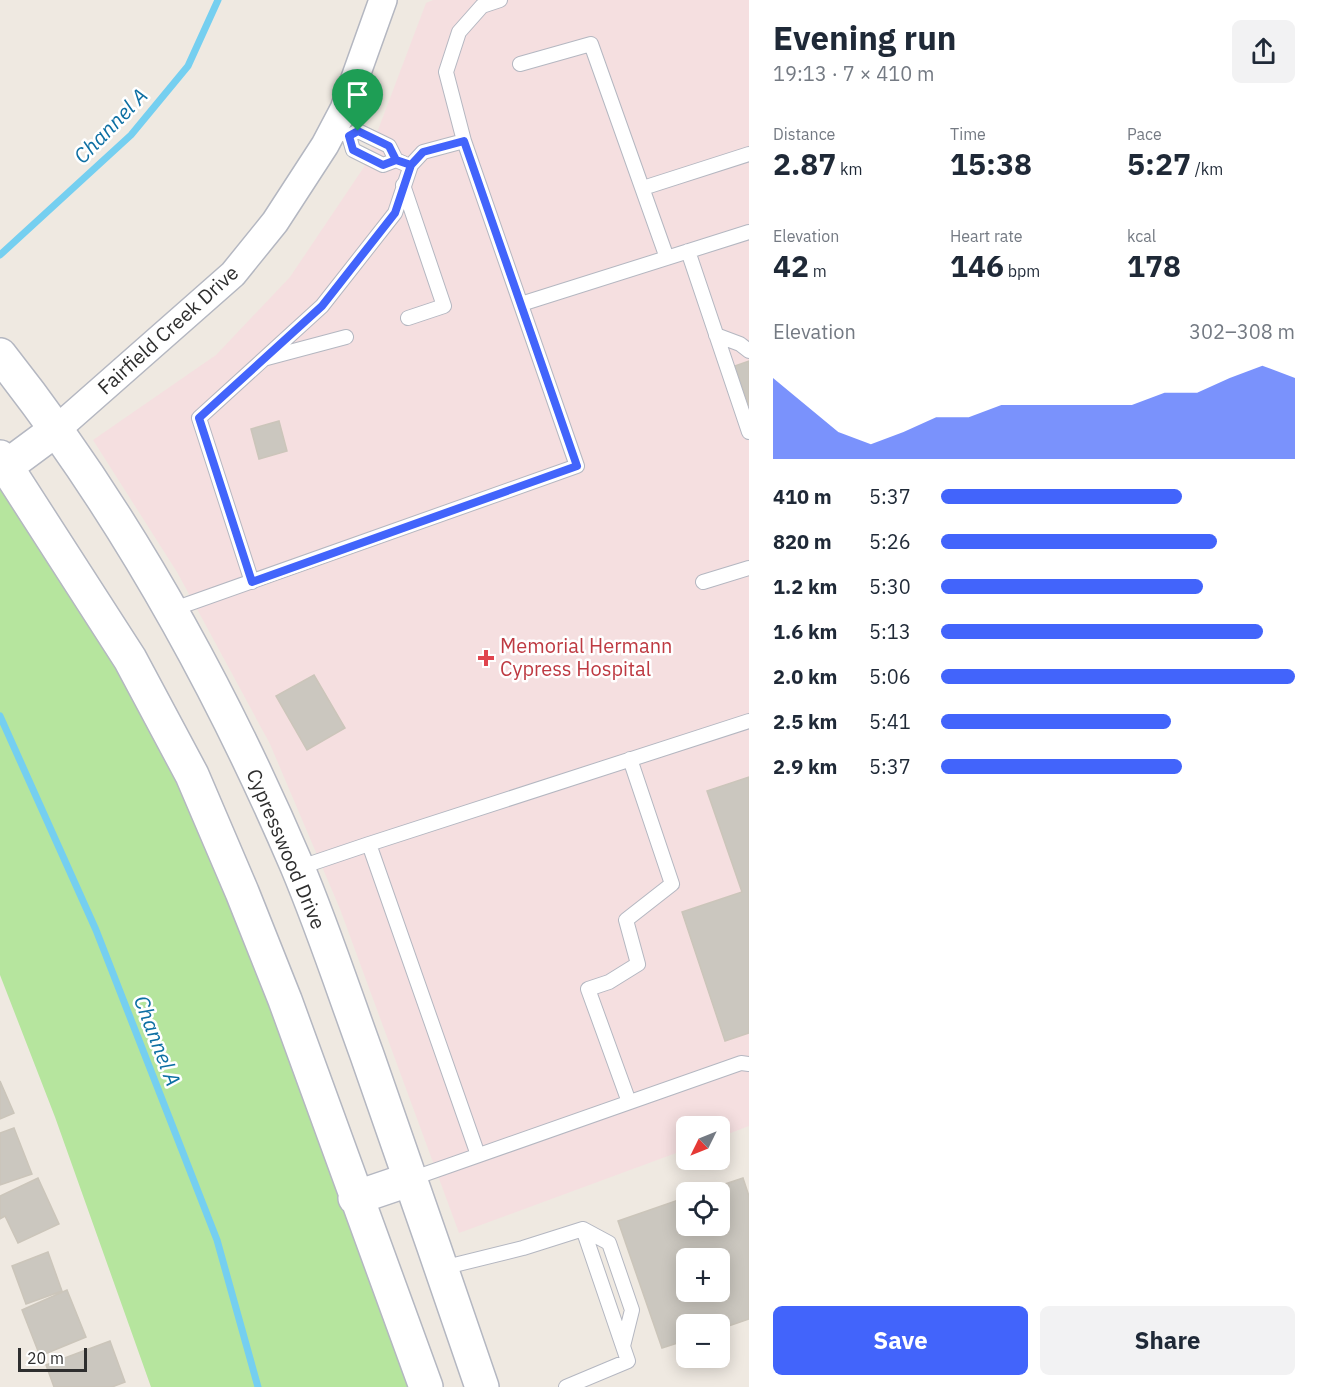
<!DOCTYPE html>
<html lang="en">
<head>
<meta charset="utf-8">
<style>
  body { margin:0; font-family:"IBM Plex Sans",sans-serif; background:#f2f2f3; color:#1f2937; height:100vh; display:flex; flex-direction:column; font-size:22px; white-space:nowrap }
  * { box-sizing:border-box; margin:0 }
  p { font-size:20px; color:#747a83 }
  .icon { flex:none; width:33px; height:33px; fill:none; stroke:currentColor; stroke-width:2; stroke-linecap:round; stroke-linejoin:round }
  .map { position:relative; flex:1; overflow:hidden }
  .side { display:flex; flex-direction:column; background:#fff; width:570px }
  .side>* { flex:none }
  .needle { width:39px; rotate:227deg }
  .controls { position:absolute; left:676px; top:1116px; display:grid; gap:12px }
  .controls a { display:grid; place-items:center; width:54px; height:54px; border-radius:9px; background:#fff; box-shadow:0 3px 15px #0003; font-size:30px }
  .scale { position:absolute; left:18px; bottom:15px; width:69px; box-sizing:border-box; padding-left:6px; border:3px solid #2e2e2e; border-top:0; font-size:16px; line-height:21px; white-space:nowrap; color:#2e2e2e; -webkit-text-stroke:4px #fff; paint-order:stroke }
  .pin { position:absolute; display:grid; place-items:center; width:51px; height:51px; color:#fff; margin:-62px -26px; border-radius:50% 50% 50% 0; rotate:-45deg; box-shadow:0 0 6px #0007 }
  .pin .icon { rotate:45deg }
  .round { display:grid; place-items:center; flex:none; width:63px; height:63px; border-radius:9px; background:#f2f2f3 }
  .headline { display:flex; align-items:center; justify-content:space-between; height:102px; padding:0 24px }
  h1 { font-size:33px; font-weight:800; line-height:45px }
  .figures { display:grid; grid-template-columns:repeat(3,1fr); gap:9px; height:102px; padding:6px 24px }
  .figures div { display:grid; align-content:center }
  .figures b { font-size:30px; font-weight:800 }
  .figures small { font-size:16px; font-weight:400 }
  .figures p { font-size:16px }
  .chart { height:168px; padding:12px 24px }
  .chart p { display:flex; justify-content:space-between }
  .chart svg { width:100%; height:108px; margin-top:6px; fill:#4264fb; opacity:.7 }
  .cta { display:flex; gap:12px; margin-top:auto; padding:12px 24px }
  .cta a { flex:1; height:69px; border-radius:9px; background:#4264fb; color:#fff; font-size:24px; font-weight:800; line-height:69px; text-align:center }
  .cta a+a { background:#f2f2f3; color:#1f2937 }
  ul { padding:0 24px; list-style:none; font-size:20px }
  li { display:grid; grid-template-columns:96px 72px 1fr; align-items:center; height:45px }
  li i { height:15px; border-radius:8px; background:#4264fb }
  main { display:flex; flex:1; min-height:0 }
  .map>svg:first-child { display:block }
</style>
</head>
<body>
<main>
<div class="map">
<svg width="749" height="1387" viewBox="0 0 749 1387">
  <rect width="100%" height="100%" fill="#efe9e1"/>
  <path fill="#f5dfe0" d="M433,0H749V1126L720,1137V1126H687V1149L459,1233L340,909L270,744L177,572L93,440L216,355L290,277L364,167L426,3Z"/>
  <path fill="#b6e59e" d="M0,483L110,647L206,838L280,1030L408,1387H151L55,1117L0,975Z"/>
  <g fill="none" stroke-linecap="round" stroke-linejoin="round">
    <path stroke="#75cff0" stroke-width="7" d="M0,255L131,135L188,66L218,0
      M0,716L96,930L217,1240L258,1387"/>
  </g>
  <path fill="#cbc7bf" stroke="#cbc5ba" stroke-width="1.5" fill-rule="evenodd" d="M749,361V406L735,366Z
    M279,421L287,451L259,459L251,429Z
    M314,675L345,728L307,750L276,696Z
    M749,777V1033L725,1041L682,912L742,892L707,791Z
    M0,1081L14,1113L0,1119Z
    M14,1128L32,1174L0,1185V1133Z
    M38,1178L59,1224L18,1243L5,1216L0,1219V1196Z
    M743,1178L749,1196V1319L720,1329V1324H687V1340L662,1348L618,1221L687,1197V1226H720V1192H701ZM687,1258H720V1292H687Z
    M48,1252L62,1291L26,1304L12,1266Z
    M67,1290L86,1337L40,1356L22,1310Z
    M110,1341L125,1382L112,1387H54L46,1365Z"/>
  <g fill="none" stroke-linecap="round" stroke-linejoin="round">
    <g stroke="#b4b7c1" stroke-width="16">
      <path id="service" d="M520,64L591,44L667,258
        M334,130L349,136L353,150L383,165L396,160
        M349,136L358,131L389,146L396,160L403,163
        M464,141L446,72L459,32L482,6L500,0
        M403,185L444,306L408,318
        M643,188L749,154
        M688,251L749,432
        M521,304L749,232
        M716,335L740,344L749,351
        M267,358L346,337
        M703,582L749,568
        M171,610L577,466L464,141L423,152L411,165L395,213L322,306L199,418L252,582
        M369,844L749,721
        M298,868L369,844L478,1155
        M629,1102L588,989L609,982L638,964L626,920L672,884L630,759
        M411,1179L741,1063L749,1064
        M583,1229L609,1243L632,1310L623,1346
        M442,1268L523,1248L583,1229L628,1361L566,1387"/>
    </g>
    <g stroke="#b4b7c1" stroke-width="30">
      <path id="minor" d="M57,429L233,274L275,222L325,145L344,109L383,0"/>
    </g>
    <g stroke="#b4b7c1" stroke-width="36">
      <path id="secondary" d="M0,355C122,509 220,686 297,866C323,928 344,992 367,1055C406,1166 444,1276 482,1387
        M0,457L130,659L192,775L242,892L285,1000L426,1387
        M7,466L57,429
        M355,1198L411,1179"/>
    </g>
    <use href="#service" stroke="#fff" stroke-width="14"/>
    <use href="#minor" stroke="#fff" stroke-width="27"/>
    <use href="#secondary" stroke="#fff" stroke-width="33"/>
  </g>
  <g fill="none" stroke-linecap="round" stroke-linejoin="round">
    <g stroke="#fff" stroke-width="12">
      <path id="route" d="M358,131L349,136L353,150L383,165L396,160L411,165L395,213L322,306L199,418L252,582L577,466L464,141L423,152L411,165L396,160L389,146L358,131"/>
    </g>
    <use href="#route" stroke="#4264fb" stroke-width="8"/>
  </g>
  <path fill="#e0444e" stroke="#fff" stroke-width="2" d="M483 649h6v6h6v6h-6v6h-6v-6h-6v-6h6z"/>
  <g text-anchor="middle" stroke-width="5" stroke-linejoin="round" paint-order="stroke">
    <g font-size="20" fill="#2e2e2e" stroke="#fff">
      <text transform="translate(168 330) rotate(-42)" y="7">Fairfield Creek Drive</text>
      <text transform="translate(286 849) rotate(67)" y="7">Cypresswood Drive</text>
    </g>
    <g font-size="20" fill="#be3a42" stroke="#fff" text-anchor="start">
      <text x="500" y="653">Memorial Hermann<tspan x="500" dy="23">Cypress Hospital</tspan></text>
    </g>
    <g font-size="21" font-style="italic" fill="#0d6fa3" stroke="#fff">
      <text transform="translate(111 126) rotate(-46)" y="7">Channel A</text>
      <text transform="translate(157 1041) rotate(69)" y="7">Channel A</text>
    </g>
  </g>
</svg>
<div class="controls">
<a><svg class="needle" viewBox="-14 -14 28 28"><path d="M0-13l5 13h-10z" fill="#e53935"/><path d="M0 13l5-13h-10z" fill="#747a83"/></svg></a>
<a><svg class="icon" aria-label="locate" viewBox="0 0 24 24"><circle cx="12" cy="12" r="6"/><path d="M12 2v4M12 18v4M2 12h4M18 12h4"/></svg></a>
<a>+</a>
<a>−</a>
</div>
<div class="scale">20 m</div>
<div class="pin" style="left:358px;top:131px;background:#1e9e55"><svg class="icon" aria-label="arrive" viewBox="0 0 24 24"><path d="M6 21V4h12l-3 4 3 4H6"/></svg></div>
</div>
<section class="side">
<div class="headline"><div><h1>Evening run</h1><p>19:13 · 7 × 410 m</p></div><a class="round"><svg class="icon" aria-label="share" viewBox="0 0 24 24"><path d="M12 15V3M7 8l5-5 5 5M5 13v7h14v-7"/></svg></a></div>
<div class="figures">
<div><p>Distance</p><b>2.87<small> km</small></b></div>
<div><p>Time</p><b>15:38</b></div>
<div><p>Pace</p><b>5:27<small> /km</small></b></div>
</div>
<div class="figures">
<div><p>Elevation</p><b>42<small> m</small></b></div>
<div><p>Heart rate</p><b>146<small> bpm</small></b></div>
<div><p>kcal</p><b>178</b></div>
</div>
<div class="chart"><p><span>Elevation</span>302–308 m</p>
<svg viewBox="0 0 160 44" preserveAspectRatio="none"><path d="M0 44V11L10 22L20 33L30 38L40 33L50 27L60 27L70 22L80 22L90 22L100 22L110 22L120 17L130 17L140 11L150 6L160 11V44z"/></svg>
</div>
<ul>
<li><b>410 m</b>5:37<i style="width:68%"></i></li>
<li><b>820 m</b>5:26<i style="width:78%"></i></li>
<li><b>1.2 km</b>5:30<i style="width:74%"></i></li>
<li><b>1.6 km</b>5:13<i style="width:91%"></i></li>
<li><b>2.0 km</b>5:06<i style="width:100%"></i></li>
<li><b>2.5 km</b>5:41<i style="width:65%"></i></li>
<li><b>2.9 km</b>5:37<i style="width:68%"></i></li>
</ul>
<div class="cta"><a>Save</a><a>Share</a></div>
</section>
</main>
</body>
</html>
